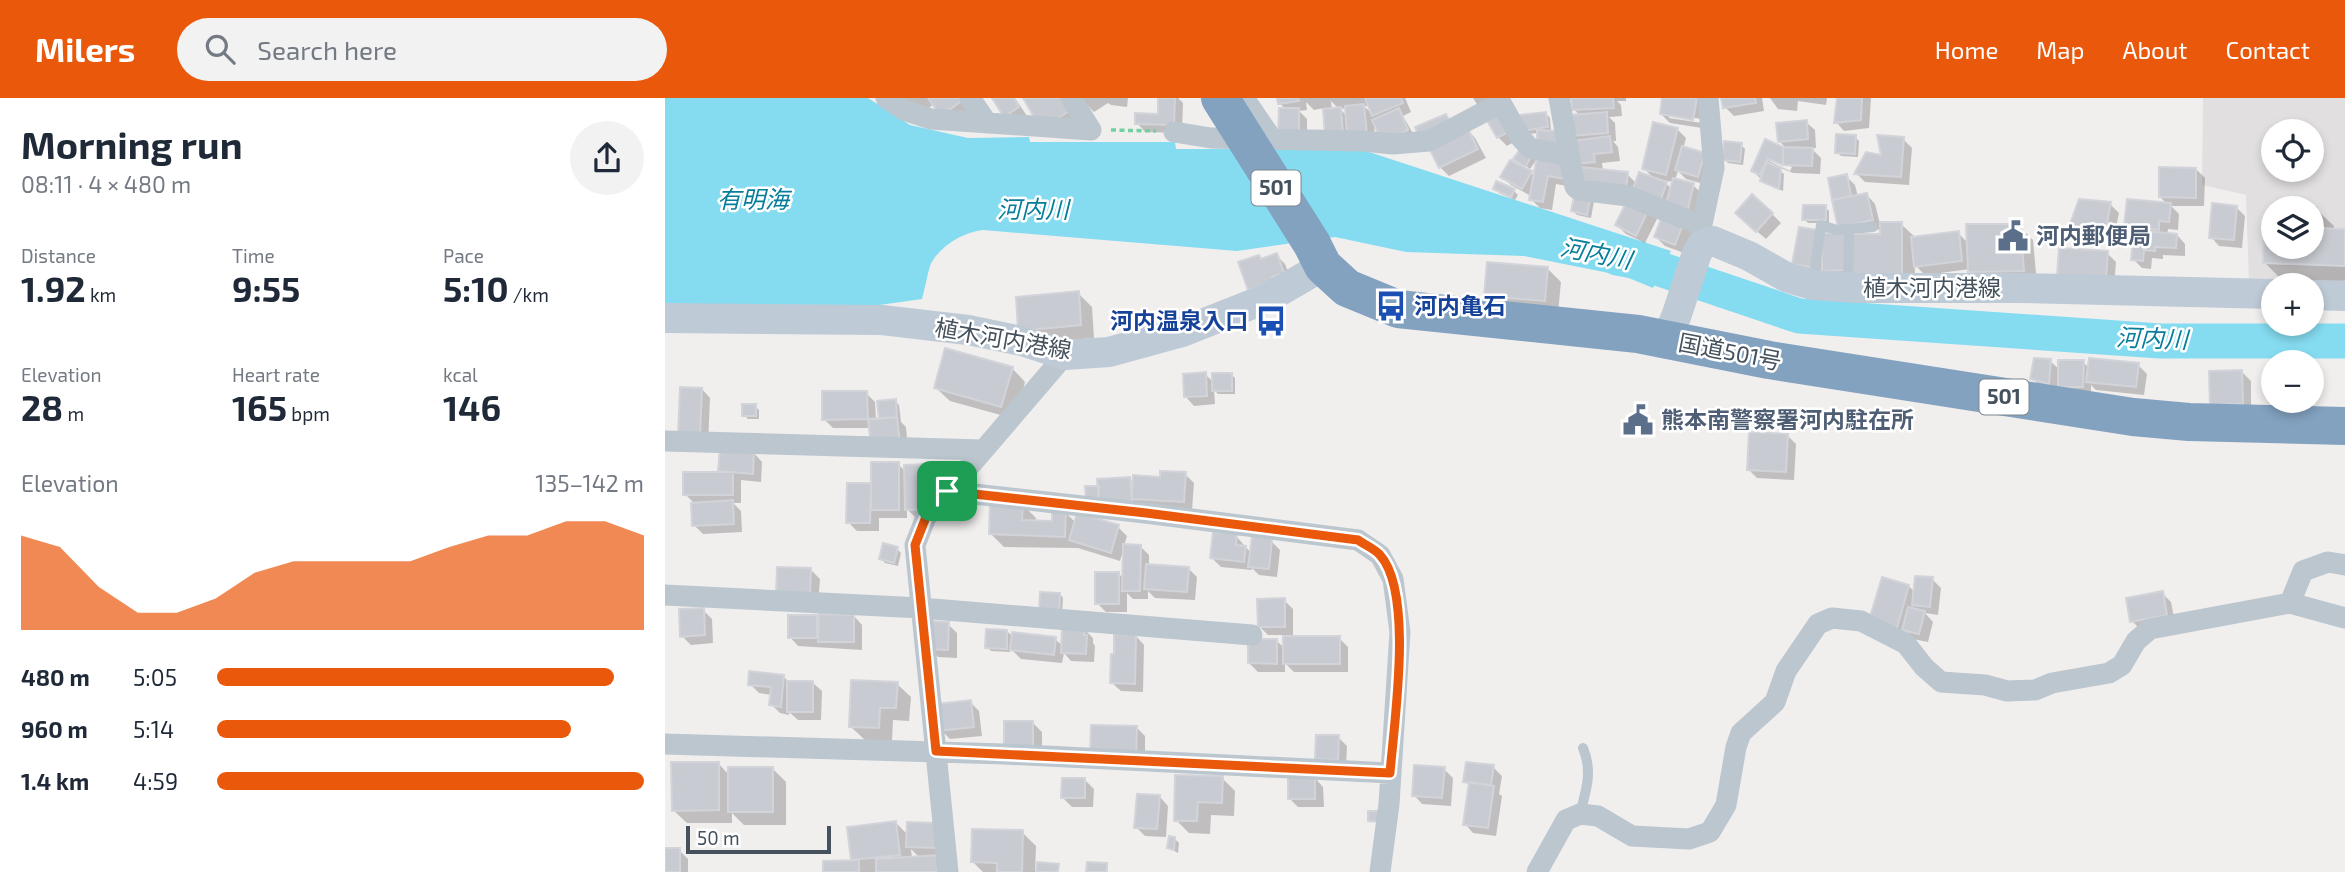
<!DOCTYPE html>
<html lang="en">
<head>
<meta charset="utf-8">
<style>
  body { margin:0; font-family:"Exo 2","Noto Sans JP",sans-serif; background:#f2f2f3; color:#1f2937; height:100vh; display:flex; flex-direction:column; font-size:26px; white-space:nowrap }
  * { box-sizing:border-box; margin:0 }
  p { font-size:23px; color:#747a83 }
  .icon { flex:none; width:38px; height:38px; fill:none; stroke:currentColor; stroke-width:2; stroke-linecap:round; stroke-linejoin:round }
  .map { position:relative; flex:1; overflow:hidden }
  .details { display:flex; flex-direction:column; background:#fff; width:665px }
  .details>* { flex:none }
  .fabs { position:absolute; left:1596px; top:21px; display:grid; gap:14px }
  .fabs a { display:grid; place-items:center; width:63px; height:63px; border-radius:50%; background:#fff; box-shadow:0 4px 10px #0003; font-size:35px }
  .scale { position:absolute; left:21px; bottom:18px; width:145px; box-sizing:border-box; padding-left:7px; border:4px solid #45525d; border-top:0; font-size:19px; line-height:24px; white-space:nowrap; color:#45525d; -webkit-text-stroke:5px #fff; paint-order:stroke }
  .pin { position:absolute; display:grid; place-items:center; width:60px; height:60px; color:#fff; margin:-30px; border-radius:14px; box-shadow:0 4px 10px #0006 }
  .round { display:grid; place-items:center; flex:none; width:74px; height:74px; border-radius:37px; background:#f2f2f3 }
  .overview { display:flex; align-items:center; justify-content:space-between; height:119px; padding:0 21px }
  h1 { font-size:38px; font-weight:700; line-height:52px }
  .stats { display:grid; grid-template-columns:repeat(3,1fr); gap:10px; height:119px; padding:7px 21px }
  .stats div { display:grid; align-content:center }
  .stats b { font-size:35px; font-weight:700 }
  .stats small { font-size:19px; font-weight:400 }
  .stats p { font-size:19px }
  .chart { height:196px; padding:14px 21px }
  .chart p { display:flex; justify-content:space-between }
  .chart svg { width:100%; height:126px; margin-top:7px; fill:#ea580c; opacity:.7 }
  ul { padding:0 21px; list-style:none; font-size:23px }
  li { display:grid; grid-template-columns:112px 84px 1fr; align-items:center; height:52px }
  li i { height:18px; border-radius:9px; background:#ea580c }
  header { display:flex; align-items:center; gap:42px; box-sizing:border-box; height:98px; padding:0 35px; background:#ea580c; color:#fff }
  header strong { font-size:33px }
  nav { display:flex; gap:38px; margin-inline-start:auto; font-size:24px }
  .search { width:490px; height:63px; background:#f2f2f3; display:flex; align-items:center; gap:18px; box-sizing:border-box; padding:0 24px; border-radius:38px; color:#747a83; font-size:26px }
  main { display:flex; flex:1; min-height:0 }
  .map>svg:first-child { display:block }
</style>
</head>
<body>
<header>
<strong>Milers</strong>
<div class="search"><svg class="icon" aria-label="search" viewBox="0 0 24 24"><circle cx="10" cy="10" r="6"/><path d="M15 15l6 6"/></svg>Search here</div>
<nav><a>Home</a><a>Map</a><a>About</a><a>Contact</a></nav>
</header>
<main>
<section class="details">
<div class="overview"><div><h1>Morning run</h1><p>08:11 · 4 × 480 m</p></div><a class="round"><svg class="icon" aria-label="share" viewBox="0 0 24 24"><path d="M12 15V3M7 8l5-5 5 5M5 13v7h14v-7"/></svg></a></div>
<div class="stats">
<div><p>Distance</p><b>1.92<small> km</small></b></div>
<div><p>Time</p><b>9:55</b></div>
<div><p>Pace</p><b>5:10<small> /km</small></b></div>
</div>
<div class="stats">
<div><p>Elevation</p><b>28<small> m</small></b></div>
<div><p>Heart rate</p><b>165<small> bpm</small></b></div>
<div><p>kcal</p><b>146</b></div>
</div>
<div class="chart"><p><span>Elevation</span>135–142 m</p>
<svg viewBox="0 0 160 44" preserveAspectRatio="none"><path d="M0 44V11L10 15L20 29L30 38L40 38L50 33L60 24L70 20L80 20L90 20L100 20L110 15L120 11L130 11L140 6L150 6L160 11V44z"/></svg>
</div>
<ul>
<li><b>480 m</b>5:05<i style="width:93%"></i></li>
<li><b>960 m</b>5:14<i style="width:83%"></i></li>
<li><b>1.4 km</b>4:59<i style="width:100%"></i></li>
</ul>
</section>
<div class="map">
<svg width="1680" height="774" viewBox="0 0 1680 774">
  <rect width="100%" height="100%" fill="#f1eeee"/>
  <path fill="#e2dfe0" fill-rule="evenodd" d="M1538,0H1680V182L1584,183L1581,97L1537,87ZM1608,33H1647V72H1608ZM1608,110H1647V149H1608Z"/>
  <path fill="#85dcf1" d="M0,0H203L245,27L303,40L364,39L365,44H510L511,51H695L1006,153L988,190L959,178L859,158L741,154L670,139L572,153L318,132C298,134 273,149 265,168C262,178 260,190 257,201L172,213L0,208Z"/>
  <path fill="#0003" fill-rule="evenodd" d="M240,0H301L311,15L291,30L269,6L255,16Z
    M329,0H350L362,18L349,26Z
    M359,0H401L414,22L400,29Z
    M415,0H463L462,9L446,7L443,5L429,14Z
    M495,0H513L518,5L517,35L480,34L472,25L494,18Z
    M614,0H740L746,14L738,18L751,41L718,43L709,21L710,45L662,37L659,10L649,12L641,4L642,12L634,13L642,21V44L621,11L614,5ZM666,3L674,11L667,12ZM699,8H705L709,18ZM682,10V18L675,11Z
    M808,0H831L854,41L842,48L833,39Z
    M923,0H961V3H952L956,7L957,18L944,19L950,25L951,43H948L953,49L955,63L937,65L938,73L962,76L972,86L989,81L979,70L1012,31L1021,40L1018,51L1039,57L1042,87L1021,81L1013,73L1010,82L1028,87L1037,96L1031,118L914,87V43L907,37L915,18L909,11ZM997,82L1008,84L1007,91Z
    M999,0H1034L1041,7L1037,30L1005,25L996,16ZM1004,16L1037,21V25L1004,20Z
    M1058,0H1097L1099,13L1069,18L1060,9Z
    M1105,0H1162L1161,7L1133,3L1132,13L1113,11Z
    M1174,0H1206L1204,30L1179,33L1171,24Z
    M881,16L885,20L886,34L862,36L858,32Z
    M781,18L790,27L802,31L810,40L821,60L784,78L775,69Z
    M1141,24L1150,32L1151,50H1146L1156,60L1155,76L1128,75L1111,68L1119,76L1118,93L1101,86L1088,73L1101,43L1125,54L1115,44ZM1104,59L1127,69L1125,73L1104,63Z
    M1190,39L1194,43L1193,59L1176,58L1172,54Z
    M1238,41L1247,50L1244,87L1200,84L1191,75Z
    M1076,47L1080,51L1078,67L1063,65L1059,61Z
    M873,59L865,71L851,60Z
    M873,59L908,89L891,86L887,112L875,110L866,101V98L846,87L837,79L865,74L870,79Z
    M1531,71L1540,80L1539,108H1506L1514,116L1513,132L1503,131L1502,137H1512L1520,146V158L1498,157V161L1487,160L1486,171L1477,170L1468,161L1470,137L1461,128L1503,107L1495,99Z
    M1181,78L1190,87L1193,99L1202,97L1210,106L1215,126H1236L1251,140L1293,135L1304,146L1354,128L1368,142L1372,186L1319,187L1305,171L1260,177L1250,167L1249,195L1168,181L1159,172L1157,163L1155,177L1129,165L1159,140L1182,136L1174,129L1165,82ZM1216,131V137H1193V136Z
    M830,91L849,93L853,97L850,102L834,95Z
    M911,96L929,103L926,120L912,117L908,113Z
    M1445,106L1454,115L1448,144L1412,145L1403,136Z
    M1160,109L1164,113V125H1143L1139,121Z
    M1571,109L1580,118L1577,150L1554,148L1546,139Z
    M1647,111H1651L1669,128V132L1680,133V184L1617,182L1599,164L1601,130H1608V149H1647Z
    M983,113L992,121L980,145L961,136L952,127Z
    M1107,116L1116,125L1101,141L1081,124Z
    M1018,125L1027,134L1019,155L1000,148L991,139Z
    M1395,152L1442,155L1451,164L1449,190Z
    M611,157L620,166L627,184L593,200L594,159L597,162Z
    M882,170L896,184L893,215L835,211L821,198Z
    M413,195L427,209L429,240L369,245L355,232Z
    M1385,263L1395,272L1418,264L1424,270L1473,267L1482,276L1479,297L1431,292L1426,287V297H1403L1393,286L1392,294L1376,289L1367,280Z
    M347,270L360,284L350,321L285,303L271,290Z
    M1577,274L1586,283V314L1556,315Z
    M540,276L549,285L566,276L570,280V296H553L549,292L550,306L529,308L521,299Z
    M37,291L45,300L43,346L24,345Z
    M201,295L210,304L211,322H216L230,303L234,307L236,324L241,329L243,354L206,330H168L159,321Z
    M90,308L94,312V321H83L79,317Z
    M1122,337L1131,346L1129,382L1092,380L1083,371Z
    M57,353L89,355L97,364L96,384L76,382V405H68L76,413L77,434L38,436L29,427L28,404L20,396L55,375Z
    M233,366L241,374L262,368L271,377L272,419L251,420L242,411V420H214V433H192L183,424L184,387H208Z
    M520,376L529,385L527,412L475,409L435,389L464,380L469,386Z
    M357,406L371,420L370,424L388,425L400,414L411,425L453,429L462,438L459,448H475L484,457V468L523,470L532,479L530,502L490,500L483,493V501H468L462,495V514H441L432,505L453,475L459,481V449L455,463L413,450L339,449L326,436Z
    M571,438L587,456L606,443L615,452L612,479L594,477L587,470V472L556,469L547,460Z
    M232,451L236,455L233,468L220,465L216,461Z
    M114,471L146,472L155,481L153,507Z
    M1267,481L1276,490L1273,517L1260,515L1268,524L1263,544L1248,541L1242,534L1241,538L1215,530L1244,488L1250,495Z
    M1497,495L1506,504L1510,525L1476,532L1467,523Z
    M377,496H395L398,500L397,517Z
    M619,502L628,511V539L674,540L683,549V574H629L620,565V574H593L584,565L612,543L620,551V537H603L594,528Z
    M38,512L47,521L48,545L26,547L17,538Z
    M189,518L197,527V552L133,548L125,539L152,519L156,523Z
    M283,526L292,535V560L273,559L264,550Z
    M419,531L428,540V545L430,548L429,564L406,563L399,555L397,565L356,561L345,550V554L326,553L322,549L342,533L349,540L390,541L398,548Z
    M471,538L479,547L478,594L456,593L447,585Z
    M119,579L124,584L148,585L157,593L156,622H133L124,614V617L115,615L106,606L107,597L94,595L85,586Z
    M232,586L246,599L244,623L228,622L227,643L200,642L186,629Z
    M305,604L314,613L317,638L285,641L276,632Z
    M368,625L377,634V663L341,655Z
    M471,629L480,638V670L436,669Z
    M673,639L682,648L681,670L660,669Z
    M53,665L65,678L108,671L121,684V727H79L67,715V725H22L8,712Z
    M828,669L837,678L834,696L837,698L831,738L808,735L800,726L805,688L800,683Z
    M779,671L788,680L786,708L757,706L749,697Z
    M557,680L570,693L569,718L546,717L545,736L524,735L511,722Z
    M650,680L658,689L659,709H633L624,700Z
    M420,682L429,691L428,709H407L398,700Z
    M495,699L503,708L501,739L480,738L471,729Z
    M231,725L243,737L272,726L289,774H160L190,764L187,761ZM246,751L255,760H247Z
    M357,734L371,748L370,774H318L308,764Z
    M510,741L514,745L513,755L504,750Z
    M0,751L14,752L23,761V774H0Z"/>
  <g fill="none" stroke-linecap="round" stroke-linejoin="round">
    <path stroke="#85dcf1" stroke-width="35" d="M952,160L974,164L1134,218L1495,243H1680"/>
  </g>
  <path fill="#c8cbd1" stroke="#d2d4da" stroke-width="2" d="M263,0H299V1L276,18Z
    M327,0H349L354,9L339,19Z
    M358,0H399L406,12L391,21L369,19Z
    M493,0H510L509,27L470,26V15L493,16Z
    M612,0H633L634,3L613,6Z
    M700,0H736L738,5L707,18Z
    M906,0H948L949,10L907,12Z
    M997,0H1032L1028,22L995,16Z
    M1056,0H1090L1091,5L1058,10Z
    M1172,0H1197L1196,22L1169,25Z
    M699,6L702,37L682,38L680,8Z
    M676,9L678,36L660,38L658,11Z
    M614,10H634V36H613Z
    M734,10L743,32L717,44L707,22Z
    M835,11L847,32L832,40L820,19Z
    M881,14L883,29L857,33L854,17Z
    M942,14L943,35L905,38L904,17Z
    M781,16L787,29L756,42L750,29Z
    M1142,22L1143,41L1113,44L1111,25Z
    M988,24L1013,30L1001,77L977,71Z
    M802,29L813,51L774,70L763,48Z
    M872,32L895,33V47H872Z
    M1171,36L1191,37L1190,56L1170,55Z
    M1212,37L1239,39L1236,79L1189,76L1201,54L1216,57Z
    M945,38L947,54L929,56L930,64L910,66L907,43Z
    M1100,41L1118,49V67L1103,61L1095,77L1086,73Z
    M1059,43L1077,45L1075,64L1057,62Z
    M858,47L869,54L860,69L848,61Z
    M1017,48L1040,55L1033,79L1010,72Z
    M1118,49L1148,50L1147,68L1118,67Z
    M872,57L903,62L900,81L883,78L878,104L864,102Z
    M845,62L867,73L857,91L835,79Z
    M1101,64L1116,70L1114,91L1095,83Z
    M915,69L963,74L961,93L913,88Z
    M1494,69L1531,70V100L1494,99Z
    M974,74L1002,84L995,104L967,94Z
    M1182,76L1186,98L1167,102L1163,80Z
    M1008,80L1029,85L1023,111L1001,105Z
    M831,83L850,91L846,99L828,91Z
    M910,94L926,97L922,117L906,113Z
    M1202,95L1208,122L1173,130L1167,102Z
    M1087,96L1108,115L1091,134L1070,115Z
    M963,101L984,111L971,138L950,127Z
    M1414,101L1446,104L1440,136L1401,137Z
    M1462,101L1506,105L1504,124L1494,123V132L1459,128Z
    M1547,105L1572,108L1569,142L1544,140Z
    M1138,107H1161V122H1137Z
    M1624,108L1652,109L1651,130L1680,131V168L1598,165L1599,128H1608V149H1647V110H1624Z
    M998,116L1019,123L1010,147L989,139Z
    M1215,124H1237V182H1185V136H1215Z
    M1301,126H1355L1359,173L1303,174Z
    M1134,129L1153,132L1146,169L1127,166Z
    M1469,132L1512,136L1511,150L1490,149V153L1479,152L1478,163L1466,162Z
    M1294,133L1297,163L1249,169L1246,139Z
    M1157,135H1182L1183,172L1157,173Z
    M1394,150L1443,153L1441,182L1392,179Z
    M612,155L619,175L607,179L608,183L583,192L573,164L594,157L596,161Z
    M822,164L883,169L880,203L819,198Z
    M414,193L416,227L353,233L351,199Z
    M280,250L348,269L336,309L269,290Z
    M1369,260L1386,261L1384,286L1365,281Z
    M1424,260L1474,265L1471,289L1421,284Z
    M1393,262H1419L1418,289H1393Z
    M1577,272L1578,306L1545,307L1544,273Z
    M541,274L542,298L519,299L518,276Z
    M547,275H567V293H547Z
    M15,289L37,290L35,338L13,337Z
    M157,293H202L203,321L157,322Z
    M231,301L232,319L214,321L212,303Z
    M77,306H91V318H77Z
    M232,319L235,346L206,349L203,321Z
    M1084,334L1123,336L1121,374L1082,372Z
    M55,351L89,353L88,376L53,373Z
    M206,364H234V412H206Z
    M263,366L264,411L240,412L239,367Z
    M495,373L521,374L519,404L467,401L468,377L495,379Z
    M18,374H68V397H18Z
    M465,379L467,405L434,408L432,381Z
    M182,385H206L205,425H181Z
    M420,388H434V403L421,404Z
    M68,402L69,426L27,428L26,405Z
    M325,404L358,405L357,422L387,423V412L401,413L400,439L324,436Z
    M412,415L454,427L446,455L404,442Z
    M548,434L572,436L571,447L581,448L579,464L545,460Z
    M587,439L607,441L604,471L583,469Z
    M218,445L233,449L229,465L214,461Z
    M458,446L476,447L475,493H457Z
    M481,466L524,469L522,494L479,491Z
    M112,469L146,470L145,499L111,498Z
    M430,474H454V506H430Z
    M1250,478L1268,479L1265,509L1247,507Z
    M1217,479L1244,487L1232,530L1204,522Z
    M1498,493L1502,517L1465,524L1461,500Z
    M375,494L395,495L394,514L374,513Z
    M620,500V529H593L592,501Z
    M1243,509L1260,513L1254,536L1237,532Z
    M39,510L40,537L15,539L14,511Z
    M154,516L189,517V544H153Z
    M123,517H152V540H123Z
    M263,523L284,524L283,552L262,551Z
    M397,528L420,529L419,537H422L421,556L396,555Z
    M321,531L342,532V551L320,550Z
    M347,534L391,539L389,557L345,552Z
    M449,536L471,537L470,586L445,585L446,556H449Z
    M618,538H675V566H618Z
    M583,541H612V566L583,565Z
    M84,573L119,577L116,609L104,607L106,589L83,587Z
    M186,582L233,584L231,610H215L214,630L184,629Z
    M122,583H148V614H122Z
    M306,602L309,629L274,633L272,606Z
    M339,623H368V655L339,656Z
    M426,627L472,628L471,662L425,661Z
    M651,637H674L673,662L650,661Z
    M6,664H54V712L7,713Z
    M801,664L829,667L826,687L798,684Z
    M749,667L780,669L777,700L747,698Z
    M63,669H108V714H63Z
    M510,677L558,678L557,705L533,704L532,723H509Z
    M623,679H650V701H623Z
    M397,680H420V700H396Z
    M804,684L829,688L823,730L798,727Z
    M472,696L495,697L492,731L469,730Z
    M703,713H714V724L703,723Z
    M231,723L235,757L186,762L182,729Z
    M242,724L272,725V750L241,749Z
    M307,731L358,732L357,774H332V765L306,764Z
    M504,738L510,739L509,752L502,750Z
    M0,750H15V774H0Z
    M276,757L277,774H211V761Z
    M194,762V774H158V763Z
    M372,764L394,766L393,774H371Z
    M422,764L442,765V774H421Z"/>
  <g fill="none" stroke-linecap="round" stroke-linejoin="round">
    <path stroke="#70d1a0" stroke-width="3.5" stroke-dasharray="5 3.5" stroke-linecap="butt" d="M446,32L491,33"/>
    <path stroke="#bbc6ce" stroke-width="10" d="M1148,184L1156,127L1172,132L1208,129
      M1183,188L1184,131
      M915,716C921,692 928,674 918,650"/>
    <path stroke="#bbc6ce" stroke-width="21" d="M221,0L239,12L266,21L426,32
      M305,0L322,25
      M406,0L426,32
      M579,0L607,41
      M894,0L910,89L914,92L963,98L1023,122
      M836,5L855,39L865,50L904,58
      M509,34L546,40L697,43L728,46L764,43L836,5L833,0
      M1037,147L1036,131L1049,70L1043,0
      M0,343L318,352
      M282,393L480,415L693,442L715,457L728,481L735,534L724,706L715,774
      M0,497L256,510L587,537
      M1625,505L1638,473L1663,464L1680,467
      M0,646L339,656L725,675
      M283,774L250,447L261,419L400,257
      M872,774L901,722L915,716L933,718L967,738L1024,741L1045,734L1061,707L1071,649L1076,635L1110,604L1121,573L1153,526L1167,520L1196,523L1241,546L1259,569L1276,584L1320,587L1342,593L1370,592L1387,585L1444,575L1457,567L1471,543L1485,531L1625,505L1680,520"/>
    <path stroke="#becad6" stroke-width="30" d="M1647,197L1680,198
      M0,220L217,222L303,232L357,243L400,257L444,254L517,234L603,200L658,168
      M1001,241L1011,219L1032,155L1037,147L1048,143L1084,158L1121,179L1148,187L1191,190H1356L1608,196"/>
    <path stroke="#83a2c0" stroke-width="38" d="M555,0L647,146L658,168L682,190L733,211L973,236L1104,262L1468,319L1524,324L1680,328"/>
  </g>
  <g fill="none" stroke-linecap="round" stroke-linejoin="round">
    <g stroke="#fff" stroke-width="14">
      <path id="route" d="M282,393L481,415L693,442C700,447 710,451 715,457C749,495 729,625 725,675L271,653L250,447L261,419Z"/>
    </g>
    <use href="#route" stroke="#ea580c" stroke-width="9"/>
  </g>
  <defs>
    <g id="civic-bare" transform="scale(2.415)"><path d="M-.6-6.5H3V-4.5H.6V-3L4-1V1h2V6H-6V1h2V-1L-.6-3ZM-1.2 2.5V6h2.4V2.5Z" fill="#5c6f8a" stroke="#fff" stroke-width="2.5" paint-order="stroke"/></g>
    <g id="bus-bare" transform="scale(2.415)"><path d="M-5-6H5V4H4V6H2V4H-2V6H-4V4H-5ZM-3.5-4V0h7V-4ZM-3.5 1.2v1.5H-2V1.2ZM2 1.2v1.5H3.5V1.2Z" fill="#1a4fb4" stroke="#fff" stroke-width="2.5" paint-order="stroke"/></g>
  </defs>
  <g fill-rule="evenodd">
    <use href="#civic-bare" x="1348" y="138"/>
    <use href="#bus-bare" x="726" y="208"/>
    <use href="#bus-bare" x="606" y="223"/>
    <use href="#civic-bare" x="973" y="322"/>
  </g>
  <g text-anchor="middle" stroke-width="5" stroke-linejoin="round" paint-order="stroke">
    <g fill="#fff" stroke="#7d868e" stroke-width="2">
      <rect x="586.5" y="72.5" width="49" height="35" rx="5"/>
      <rect x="1314.5" y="281.5" width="49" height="35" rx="5"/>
    </g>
    <g font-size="21" font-weight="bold" fill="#45525d">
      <text x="611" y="97">501</text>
      <text x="1339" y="306">501</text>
    </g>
    <g font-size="23" font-weight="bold" fill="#4e5e75" stroke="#fff" text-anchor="start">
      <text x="1371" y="146">河内郵便局</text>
      <text x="996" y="330">熊本南警察署河内駐在所</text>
    </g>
    <g font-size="23" fill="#45525d" stroke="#fff">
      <text x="1267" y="198">植木河内港線</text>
      <text transform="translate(338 241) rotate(10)" y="8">植木河内港線</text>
      <text transform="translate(1065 254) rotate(11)" y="8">国道501号</text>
    </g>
    <g font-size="23" font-weight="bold" fill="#164399" stroke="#fff" text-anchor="start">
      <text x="749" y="216">河内亀石</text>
      <text x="583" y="231" text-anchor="end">河内温泉入口</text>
    </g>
    <g font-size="24" font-style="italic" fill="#067d99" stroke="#fff">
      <text x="88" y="110">有明海</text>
      <text x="368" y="120">河内川</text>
      <text transform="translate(931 156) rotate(11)" y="8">河内川</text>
      <text transform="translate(1487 241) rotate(2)" y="8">河内川</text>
    </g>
  </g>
</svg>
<div class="fabs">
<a><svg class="icon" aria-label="locate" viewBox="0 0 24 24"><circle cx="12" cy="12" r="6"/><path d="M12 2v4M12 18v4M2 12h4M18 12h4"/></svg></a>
<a><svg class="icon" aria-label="layers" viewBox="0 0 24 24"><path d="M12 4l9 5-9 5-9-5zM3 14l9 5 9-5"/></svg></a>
<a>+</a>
<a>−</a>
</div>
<div class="scale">50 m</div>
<div class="pin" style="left:282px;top:393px;background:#1e9e55"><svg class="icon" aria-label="arrive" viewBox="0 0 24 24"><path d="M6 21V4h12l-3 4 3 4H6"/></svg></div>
</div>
</main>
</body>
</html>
